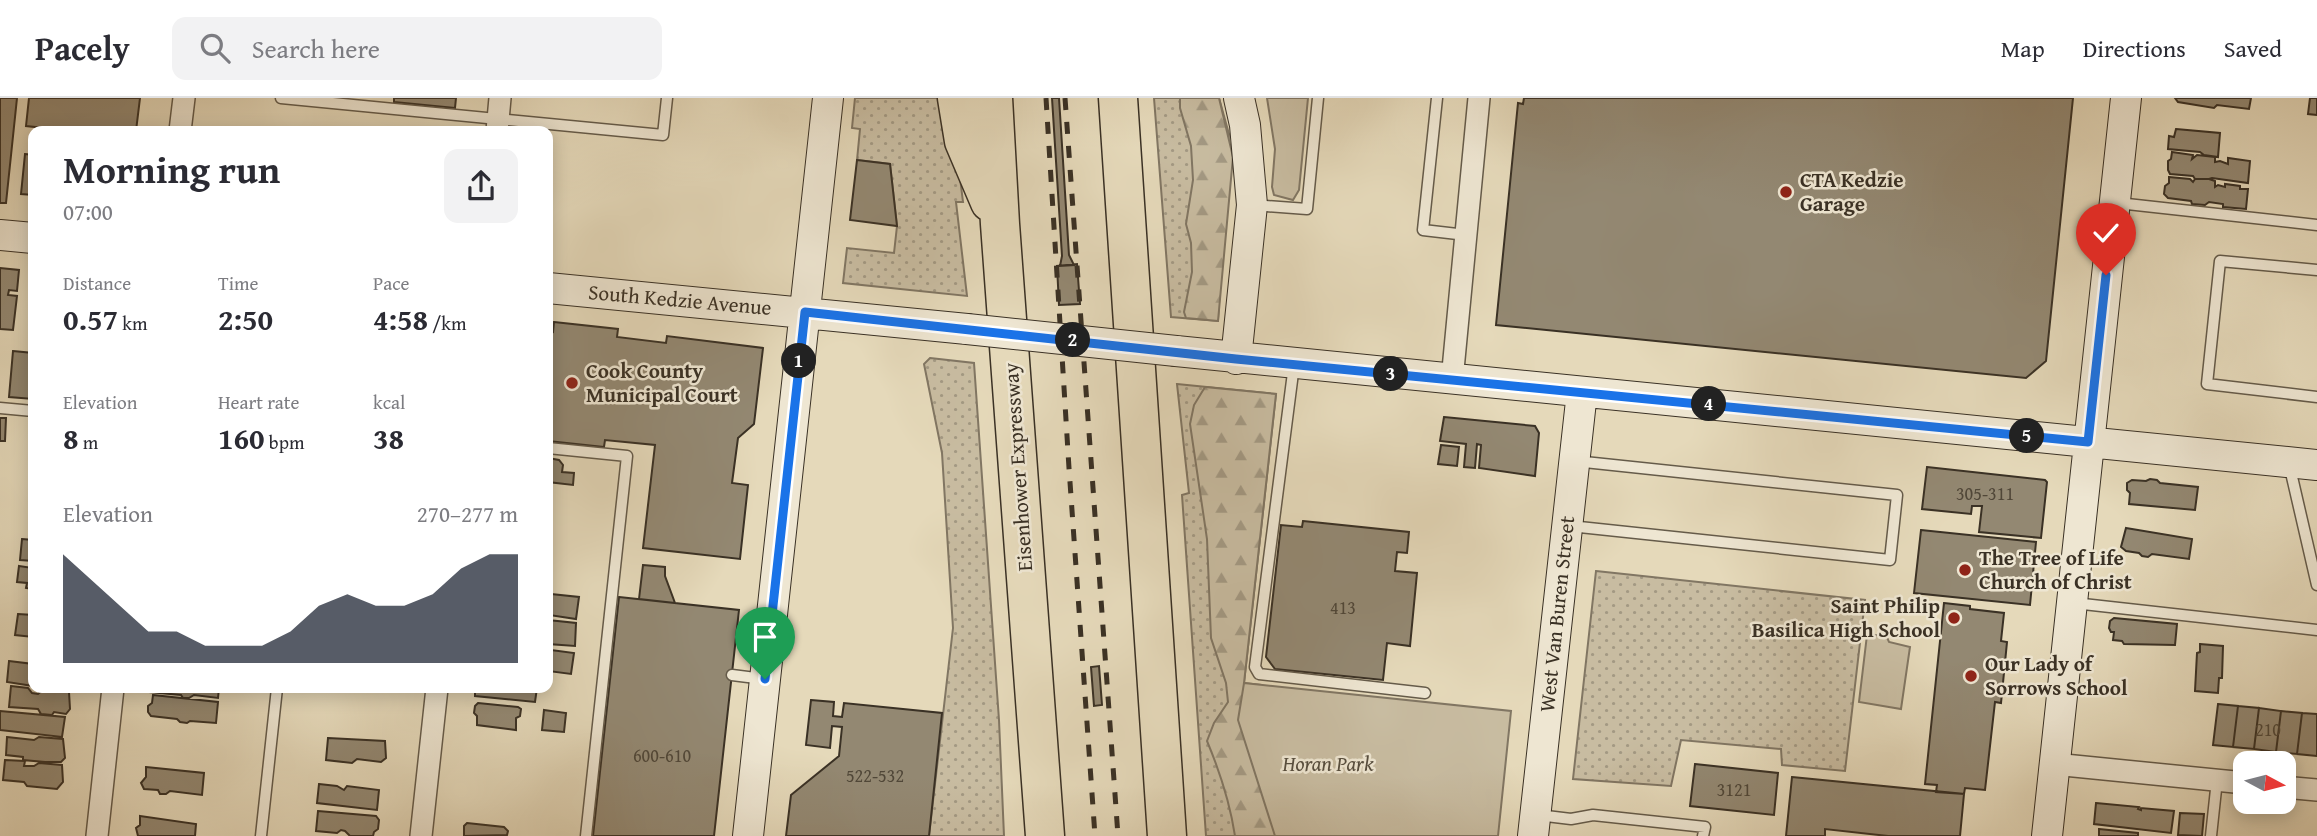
<!DOCTYPE html>
<html lang="en">
<head>
<meta charset="utf-8">
<style>
  body { margin:0; font-family:"Gentium Book Plus",serif; background:#f2f2f3; color:#2b2b33; height:100vh; display:flex; flex-direction:column; font-size:26px; white-space:nowrap }
  * { box-sizing:border-box; margin:0 }
  p { font-size:23px; color:#7c7c81 }
  .icon { flex:none; width:38px; height:38px; fill:none; stroke:currentColor; stroke-width:2; stroke-linecap:round; stroke-linejoin:round }
  .map { position:relative; flex:1; overflow:hidden }
  .side { position:absolute; left:28px; top:28px; width:525px; height:567px; display:flex; flex-direction:column; background:#fff; border-radius:14px; box-shadow:0 4px 18px #0003 }
  .side>* { flex:none }
  .needle { width:46px; rotate:97deg }
  .controls { position:absolute; left:2233px; top:653px; display:grid; gap:14px }
  .controls a { display:grid; place-items:center; width:63px; height:63px; border-radius:14px; background:#fff; box-shadow:0 4px 18px #0003; font-size:35px }
  .pin { position:absolute; display:grid; place-items:center; width:60px; height:60px; color:#fff; margin:-72px -30px; border-radius:50% 50% 50% 0; rotate:-45deg; box-shadow:0 0 7px #0007 }
  .pin .icon { rotate:45deg }
  .km { position:absolute; width:35px; height:35px; margin:-18px; border-radius:50%; background:#222; color:#fff; font-size:19px; line-height:35px; text-align:center }
  .round { display:grid; place-items:center; flex:none; width:74px; height:74px; border-radius:14px; background:#f2f2f3 }
  .headline { display:flex; align-items:center; justify-content:space-between; height:119px; padding:0 35px }
  h1 { font-size:38px; font-weight:800; line-height:52px }
  .stats { display:grid; grid-template-columns:repeat(3,1fr); gap:10px; height:119px; padding:7px 35px }
  .stats div { display:grid; align-content:center }
  .stats b { font-size:30px; font-weight:800 }
  .stats small { font-size:19px; font-weight:400 }
  .stats p { font-size:19px }
  .chart { height:196px; padding:14px 35px }
  .chart p { display:flex; justify-content:space-between }
  .chart svg { width:100%; height:126px; margin-top:7px; fill:#111827; opacity:.7 }
  header { display:flex; align-items:center; gap:42px; box-sizing:border-box; height:98px; padding:0 35px; background:#fff; border-bottom:2px solid #e1e1e2 }
  header strong { font-size:33px }
  nav { display:flex; gap:38px; margin-inline-start:auto; font-size:24px }
  .search { width:490px; height:63px; background:#f2f2f3; display:flex; align-items:center; gap:18px; box-sizing:border-box; padding:0 24px; border-radius:14px; color:#7c7c81; font-size:26px }
  .map>svg:first-child { display:block }
</style>
</head>
<body>
<header>
<strong>Pacely</strong>
<div class="search"><svg class="icon" aria-label="search" viewBox="0 0 24 24"><circle cx="10" cy="10" r="6"/><path d="M15 15l6 6"/></svg>Search here</div>
<nav><a>Map</a><a>Directions</a><a>Saved</a></nav>
</header>
<div class="map">
<svg width="2317" height="738" viewBox="0 0 2317 738">
  <defs>
    <pattern id="grass-dots" width="8" height="8" patternUnits="userSpaceOnUse" patternTransform="scale(1.75)"><rect width="8" height="8" fill="#c8bca1"/><path d="M2 2h.1M6 6h.1" fill="none" stroke="#a39983" stroke-width="1.8" stroke-linecap="round"/></pattern>
    <pattern id="forest-firs" width="22" height="20" patternUnits="userSpaceOnUse" patternTransform="scale(1.75)"><rect width="22" height="20" fill="#c8bca1"/><path d="M5 1l3.5 6h-7zM16 11l3.5 6h-7z" fill="#a39983"/></pattern>
  </defs>
  <rect width="100%" height="100%" fill="#e5d9ba"/>
  <filter id="stains"><feTurbulence type="fractalNoise" baseFrequency=".00286" numOctaves="4"/><feColorMatrix values="0 0 0 0 .2 0 0 0 0 .09 0 0 0 0 .02 0 0 0 .5 -.17"/></filter>
  <radialGradient id="worn" r=".72"><stop offset=".6" stop-color="#630" stop-opacity="0"/><stop offset="1" stop-color="#630" stop-opacity=".3"/></radialGradient>
  <path fill="url(#grass-dots)" stroke="#817663" stroke-width="2" d="M855,0H950L963,104H956L967,198L843,185L847,150L894,155L897,128L890,66L857,62L860,31L852,30Z
    M1154,0H1219L1229,36L1218,223L1171,219Z
    M930,260L974,265L999,622L1004,738H929L953,530L942,355L924,266Z
    M1177,286L1276,296L1244,585L1275,738H1206L1182,397L1189,395Z
    M1596,473L1865,502L1845,673L1782,667L1781,651L1681,642L1671,688L1573,681Z"/>
  <path fill="url(#forest-firs)" stroke="#817663" stroke-width="2" d="M1180,0H1219L1233,59L1218,223L1186,220L1184,214L1192,174L1191,145L1186,126L1193,82L1191,48L1180,10Z
    M1205,289L1276,296L1244,585L1261,587L1306,738H1235C1230,705 1220,674 1207,643L1214,625L1228,604L1226,585L1211,540L1207,441L1190,326L1194,307Z"/>
  <path fill="#c8bca1" stroke="#817663" stroke-width="2" d="M1267,0H1308L1299,92L1293,102L1274,97L1272,89L1275,51Z
    M1867,537H1886L1889,544L1910,549L1901,611L1859,604Z
    M1244,585L1511,613L1498,738H1275L1238,622Z"/>
  <path fill="#938872" stroke="#3a3125" stroke-width="2" d="M0,0H17L6,105H0Z
    M29,0H140L136,33H73L26,28Z
    M394,0H456L455,10L394,4Z
    M1052,0H1059L1069,157L1074,167L1060,168L1062,158Z
    M1524,0H2073L2046,263L2026,280L1496,227L1518,5L1523,6Z
    M2175,0H2251L2249,11L2217,7L2214,10L2178,4Z
    M2310,0H2317V17L2308,16Z
    M2176,31L2220,35L2218,59L2204,57L2200,54L2168,51L2169,38L2174,39Z
    M2172,54L2193,57L2192,61L2197,57L2215,59V64L2220,63L2228,66V60L2250,63L2248,85L2212,80L2209,81H2195L2193,78L2170,76L2168,72V63L2171,61Z
    M25,56L33,57V97L21,96Z
    M857,62L890,66L897,128L850,122Z
    M2169,79L2190,81L2193,84L2195,81H2209L2215,83V89L2218,87L2225,89V86L2240,88V91H2248L2246,111L2223,109V106L2209,104L2205,107L2192,106L2191,103L2168,100L2164,96L2165,88L2169,85Z
    M1077,166L1080,206L1059,207L1057,168Z
    M0,170L19,172L17,193L9,192L8,197L17,198L13,232L0,231Z
    M554,224L618,231L617,239L666,245L667,238L763,250L754,326L738,340L732,385L748,387L740,461L643,450L655,347L605,342L604,349L548,343V233L553,234Z
    M13,253L33,255V301L9,299Z
    M1444,319L1535,328L1539,335L1535,378L1479,370L1481,347L1477,346L1475,370L1464,369L1466,346L1440,343Z
    M0,320H6L5,343H0Z
    M1441,347L1459,349L1457,368L1438,366Z
    M548,360L559,362L563,367L562,374L574,375L573,387L548,384Z
    M1927,369L2045,382L2047,384L2041,440L1979,434L1982,408H1972L1971,416L1922,411Z
    M2150,381L2157,382L2160,385L2198,389L2195,412L2129,406L2130,395L2127,392V385L2132,382L2146,383Z
    M1303,423L1409,434L1407,455L1397,454L1395,473L1417,475L1410,548L1387,545L1383,582L1275,571L1266,559L1281,427L1302,429Z
    M2126,430L2192,441L2189,461L2152,456L2148,459L2142,458L2139,455L2126,453L2121,449Z
    M1921,432L2036,444L2030,507L1914,495Z
    M22,441L33,442V463L20,462Z
    M643,467L665,469V478L675,505L639,501Z
    M19,468L33,470V491L26,490L27,485L17,484Z
    M551,496L579,499L576,521L549,517Z
    M619,499L739,512L714,738H593Z
    M1944,505L1970,508V511L2004,515L2001,543L2007,544L2001,605L1995,604L1985,692L1965,690L1964,696L1936,694L1937,687L1925,686Z
    M18,516L33,517V539L15,537Z
    M2114,520L2177,526L2175,547L2124,546L2122,543L2113,542L2114,534H2111L2109,530L2110,523Z
    M548,522L576,525L575,548L548,546Z
    M2200,546L2223,548L2222,580H2219L2218,595L2195,593L2197,555L2200,554Z
    M551,552L574,555L571,576L548,573Z
    M9,563L33,566V588L7,584Z
    M1099,568L1102,607L1094,608L1091,569Z
    M11,588L28,590L32,595L38,596L44,591L69,594L70,611L66,616L54,614L52,617L41,616L38,611L9,609Z
    M151,590H219L218,600L194,597L189,600H183L181,597L150,594Z
    M475,590H537L535,604L475,598Z
    M153,597L218,604L216,625L190,623L187,625L180,624L177,621L151,618L148,614V608L152,605Z
    M811,602L834,604L833,618L842,619L844,605L942,615L929,738H786L791,697L839,658L842,629L832,628L830,650L806,647Z
    M478,605L518,609L521,611L520,618L516,620V632L477,627V618L474,615L475,608Z
    M2218,606L2238,608L2233,649L2213,647Z
    M2238,608L2259,610L2254,651L2233,649Z
    M2259,610L2281,613L2276,654L2254,651Z
    M544,612L566,615L564,634L542,632Z
    M0,613L65,619L62,639L0,632Z
    M2281,613L2302,615L2297,656L2276,654Z
    M2302,615L2317,616V658L2297,656Z
    M7,639L34,642L39,639L63,641L65,660L61,664H45L23,662V659L6,657Z
    M328,640L385,643L386,660L381,664L357,661L352,665L326,662Z
    M5,662L25,663L24,668H34L39,665L62,667L63,684L57,691L27,688L24,684L3,682Z
    M1695,666L1778,675L1774,717L1690,708Z
    M146,669L204,675L202,697L170,693L166,696H160L158,692L144,691L141,685L146,679Z
    M1792,679L1964,696L1960,738H1888L1825,731V738H1786Z
    M319,686L337,688L344,692L347,688L379,692L377,712L317,705Z
    M2096,705L2139,709L2138,711L2141,712V710L2174,713L2171,735L2094,726Z
    M318,713L376,718L379,722L378,731L374,734L373,738H350L345,733L341,732L337,735L316,733Z
    M2180,715L2204,716L2202,738L2178,737Z
    M140,718L196,726L195,738H138L136,730L140,727Z
    M467,725L504,729L508,733L507,737L464,738V728Z
    M2099,731L2138,735V738H2099Z"/>
  <g fill="none" stroke-linecap="round" stroke-linejoin="round">
    <g stroke="#655b4a" stroke-width="13">
      <path id="lane" d="M281,0L663,37L667,0
        M1437,0L1423,132L1466,137
        M2118,105L2317,127
        M1253,107L1307,111L1318,0
        M2317,172L2220,163L2207,286L2317,299
        M1294,267L1255,569L1259,576L1425,595
        M0,310L33,313
        M548,350L627,358L586,738
        M2289,366L2317,487
        M1570,428L1890,462L1897,397L1575,363
        M2074,505L2317,532
        M732,577L764,581
        M1538,717L1571,721L1593,717L1705,729L1703,738
        M261,738L277,590
        M2211,738L2217,682"/>
    </g>
    <g stroke="#655b4a" stroke-width="24">
      <path id="street" d="M180,33L184,0
        M497,33L500,0
        M1452,282L1479,0
        M2054,666L2245,685
        M2284,689L2317,692
        M97,738L113,590
        M421,738L437,590"/>
    </g>
    <g stroke="#3a3125" stroke-width="32">
      <path id="secondary" d="M0,137L33,140
        M548,190L967,231
        M1176,253L2317,367
        M1236,261L1252,107L1245,27L1239,0
        M748,738L828,0
        M1533,738L1582,294
        M2047,738L2126,0"/>
    </g>
    <g stroke="#3a3125" stroke-width="41">
      <path id="highway" d="M957,0L964,43L990,104
        M993,0L1000,126L1045,738
        M1118,0L1167,738"/>
    </g>
    <use href="#lane" stroke="#eee6d2" stroke-width="10"/>
    <use href="#street" stroke="#eee6d2" stroke-width="21"/>
    <use href="#secondary" stroke="#eee6d2" stroke-width="30"/>
    <use href="#highway" stroke="#e5d9ba" stroke-width="38"/>
    <path stroke="#3a3125" stroke-width="5" stroke-dasharray="12 12" stroke-linecap="butt" d="M1046,0L1069,370L1095,738
      M1065,0L1118,738"/>
    <g stroke="#3a3125" stroke-width="32" stroke-linecap="butt">
      <path id="secondary-bridge" d="M967,231L1176,253"/>
    </g>
    <use href="#secondary-bridge" stroke="#eee6d2" stroke-width="30"/>
  </g>
  <g fill="none" stroke-linecap="round" stroke-linejoin="round">
    <g stroke="#fff" stroke-width="14">
      <path id="route" d="M765,581L805,214L1236,261L2088,344L2106,177"/>
    </g>
    <use href="#route" stroke="#1a73e8" stroke-width="9"/>
  </g>
  <g fill="#8f2418" stroke="#eee6d2" stroke-width="2.5">
    <circle cx="1786" cy="94" r="7"/>
    <circle cx="572" cy="285" r="7"/>
    <circle cx="1965" cy="472" r="7"/>
    <circle cx="1954" cy="520" r="7"/>
    <circle cx="1971" cy="578" r="7"/>
  </g>
  <g text-anchor="middle" stroke-width="5" stroke-linejoin="round" paint-order="stroke">
    <g font-size="18" fill="#504738">
      <text x="1985" y="402">305-311</text>
      <text x="1343" y="516">413</text>
      <text x="2268" y="638">210</text>
      <text x="662" y="664">600-610</text>
      <text x="875" y="684">522-532</text>
      <text x="1734" y="698">3121</text>
    </g>
    <g font-size="21" font-weight="bold" fill="#3a3125" stroke="#eee6d2" text-anchor="start">
      <text x="1800" y="89">CTA Kedzie<tspan x="1800" dy="24">Garage</tspan></text>
      <text x="586" y="280">Cook County<tspan x="586" dy="24">Municipal Court</tspan></text>
      <text x="1979" y="467">The Tree of Life<tspan x="1979" dy="24">Church of Christ</tspan></text>
      <text x="1940" y="515" text-anchor="end">Saint Philip<tspan x="1940" dy="24">Basilica High School</tspan></text>
      <text x="1985" y="573">Our Lady of<tspan x="1985" dy="24">Sorrows School</tspan></text>
    </g>
    <g font-size="21" fill="#3a3125" stroke="#eee6d2">
      <text transform="translate(680 202) rotate(5)" y="7">South Kedzie Avenue</text>
      <text transform="translate(1018 369) rotate(-94)" y="7">Eisenhower Expressway</text>
      <text transform="translate(1557 516) rotate(-84)" y="7">West Van Buren Street</text>
    </g>
    <g font-size="21" font-style="italic" fill="#564d3e" stroke="#eee6d2">
      <text x="1328" y="673">Horan Park</text>
    </g>
  </g>
  <rect width="100%" height="100%" filter="url(#stains)"/>
  <rect width="100%" height="100%" fill="url(#worn)"/>
</svg>
<div class="controls">
<a><svg class="needle" viewBox="-14 -14 28 28"><path d="M0-13l5 13h-10z" fill="#e53935"/><path d="M0 13l5-13h-10z" fill="#7c7c81"/></svg></a>
</div>
<div class="pin" style="left:765px;top:581px;background:#1e9e55"><svg class="icon" aria-label="arrive" viewBox="0 0 24 24"><path d="M6 21V4h12l-3 4 3 4H6"/></svg></div>
<div class="pin" style="left:2106px;top:177px;background:#d93025"><svg class="icon" aria-label="check" viewBox="0 0 24 24"><path d="M5 12l5 5 9-10"/></svg></div>
<b class="km" style="left:799px;top:263px">1</b>
<b class="km" style="left:1073px;top:242px">2</b>
<b class="km" style="left:1391px;top:276px">3</b>
<b class="km" style="left:1709px;top:306px">4</b>
<b class="km" style="left:2027px;top:338px">5</b>
<section class="side">
<div class="headline"><div><h1>Morning run</h1><p>07:00</p></div><a class="round"><svg class="icon" aria-label="share" viewBox="0 0 24 24"><path d="M12 15V3M7 8l5-5 5 5M5 13v7h14v-7"/></svg></a></div>
<div class="stats">
<div><p>Distance</p><b>0.57<small> km</small></b></div>
<div><p>Time</p><b>2:50</b></div>
<div><p>Pace</p><b>4:58<small> /km</small></b></div>
</div>
<div class="stats">
<div><p>Elevation</p><b>8<small> m</small></b></div>
<div><p>Heart rate</p><b>160<small> bpm</small></b></div>
<div><p>kcal</p><b>38</b></div>
</div>
<div class="chart"><p><span>Elevation</span>270–277 m</p>
<svg viewBox="0 0 160 44" preserveAspectRatio="none"><path d="M0 44V6L10 15L20 24L30 33L40 33L50 38L60 38L70 38L80 33L90 24L100 20L110 24L120 24L130 20L140 11L150 6L160 6V44z"/></svg>
</div>
</section>
</div>
</body>
</html>
